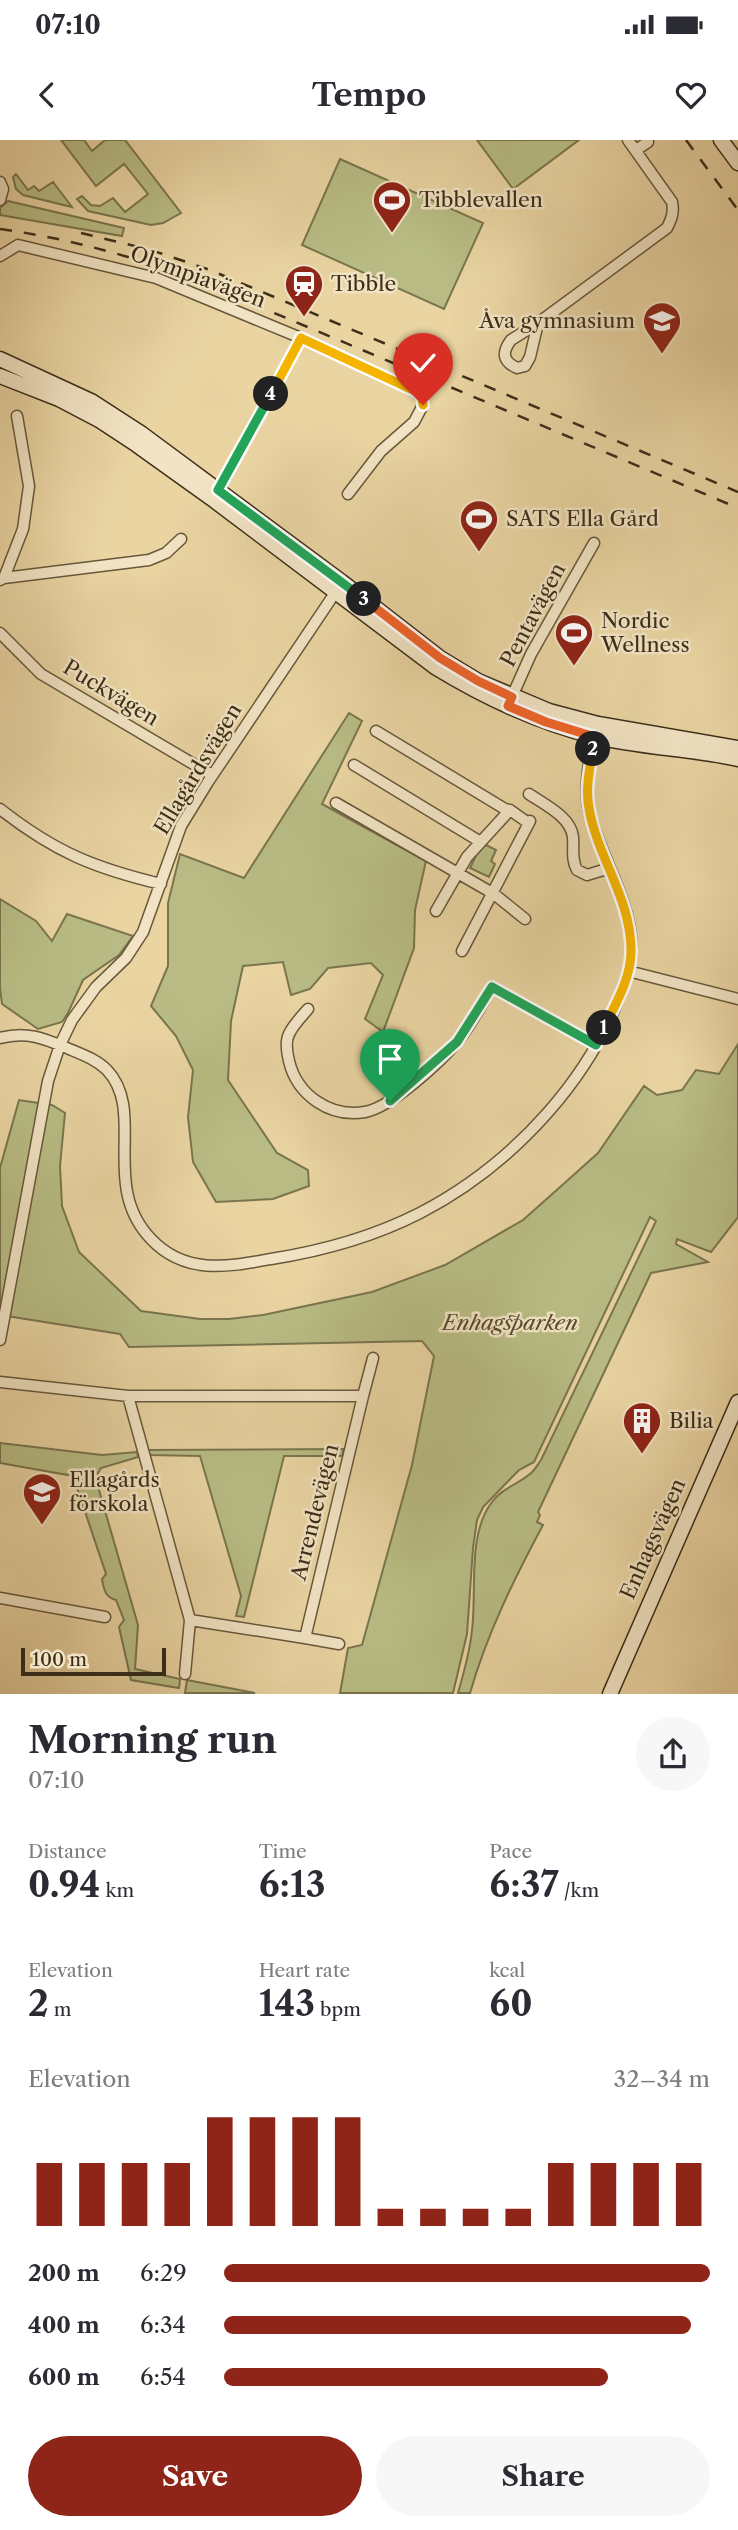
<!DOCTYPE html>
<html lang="en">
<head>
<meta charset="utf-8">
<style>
  body { margin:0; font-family:"Libre Caslon Text",serif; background:#f7f7f7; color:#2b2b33; height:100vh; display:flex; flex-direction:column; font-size:26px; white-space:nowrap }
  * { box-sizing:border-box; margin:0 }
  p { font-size:23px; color:#7c7c81 }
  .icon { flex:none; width:38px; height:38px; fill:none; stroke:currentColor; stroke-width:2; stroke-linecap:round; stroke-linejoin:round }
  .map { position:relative; height:1554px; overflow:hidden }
  .sheet { display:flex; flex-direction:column; background:#fff; flex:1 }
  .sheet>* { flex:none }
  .scale { position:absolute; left:21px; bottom:18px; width:145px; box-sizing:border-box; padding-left:7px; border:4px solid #3c2e19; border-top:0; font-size:19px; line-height:24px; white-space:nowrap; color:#3c2e19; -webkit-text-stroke:5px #f1e3c3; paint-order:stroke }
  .pin { position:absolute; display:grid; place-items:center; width:60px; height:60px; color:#fff; margin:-72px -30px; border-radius:50% 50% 50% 0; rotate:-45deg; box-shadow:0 0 7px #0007 }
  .pin .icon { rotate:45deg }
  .km { position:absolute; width:35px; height:35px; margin:-18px; border-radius:50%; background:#222; color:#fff; font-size:19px; line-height:35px; text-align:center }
  .round { display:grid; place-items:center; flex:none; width:74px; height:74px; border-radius:37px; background:#f7f7f7 }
  .summary { display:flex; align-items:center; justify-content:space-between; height:119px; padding:0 28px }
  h1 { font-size:38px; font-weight:700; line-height:52px }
  .stats { display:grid; grid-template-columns:repeat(3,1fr); gap:10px; height:119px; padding:7px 28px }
  .stats div { display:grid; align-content:center }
  .stats b { font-size:35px; font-weight:700 }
  .stats small { font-size:19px; font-weight:400 }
  .stats p { font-size:19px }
  .chart { height:196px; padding:14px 28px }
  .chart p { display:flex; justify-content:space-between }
  .chart svg { width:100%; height:126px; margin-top:7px; stroke:#8f2418; stroke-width:6 }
  .primary-button { display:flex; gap:14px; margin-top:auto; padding:14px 28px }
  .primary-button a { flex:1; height:80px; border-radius:42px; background:#8f2418; color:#fff; font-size:28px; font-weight:700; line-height:80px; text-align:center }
  .primary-button a+a { background:#f7f7f7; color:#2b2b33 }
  ul { padding:0 28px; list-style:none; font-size:23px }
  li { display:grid; grid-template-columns:112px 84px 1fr; align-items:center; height:52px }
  li i { height:18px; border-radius:9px; background:#8f2418 }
  .status { display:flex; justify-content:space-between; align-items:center; height:49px; padding:0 35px; background:#fff; direction:ltr }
  .status svg { height:19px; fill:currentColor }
  header { display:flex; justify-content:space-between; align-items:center; height:91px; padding:0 28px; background:#fff; font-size:32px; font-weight:700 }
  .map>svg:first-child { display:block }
</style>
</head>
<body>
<div class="status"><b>07:10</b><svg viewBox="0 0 49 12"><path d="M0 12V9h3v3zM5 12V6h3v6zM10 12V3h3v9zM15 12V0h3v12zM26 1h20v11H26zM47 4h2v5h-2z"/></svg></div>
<header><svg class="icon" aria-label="back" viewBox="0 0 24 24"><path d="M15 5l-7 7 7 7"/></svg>Tempo<svg class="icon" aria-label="heart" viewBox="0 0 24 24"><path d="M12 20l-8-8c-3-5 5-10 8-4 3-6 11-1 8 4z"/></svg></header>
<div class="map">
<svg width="738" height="1554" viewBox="0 0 738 1554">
  <rect width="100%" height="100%" fill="#e9d4a2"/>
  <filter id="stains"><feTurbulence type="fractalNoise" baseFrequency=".00286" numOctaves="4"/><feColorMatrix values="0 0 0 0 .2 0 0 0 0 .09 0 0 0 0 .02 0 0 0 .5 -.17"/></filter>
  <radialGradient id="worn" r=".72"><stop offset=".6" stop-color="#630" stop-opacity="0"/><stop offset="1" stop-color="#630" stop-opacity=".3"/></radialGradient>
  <path fill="#b8bc84" stroke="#7a754e" stroke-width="2" d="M61,0H84L92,11L105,0H125L181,73L163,83L151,85L88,71L77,59L82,56L91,65L100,66L113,58L125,72L148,54L124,24L96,46Z
    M477,0H579L513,49Z
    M340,19L483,83L444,169L302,105Z
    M16,34L28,50L34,46L39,51L53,42L72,67L23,55L16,49L13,37Z
    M8,61L124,88L122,96L0,75V68Z
    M349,573L362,581L322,664L426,721L415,770L414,808L383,892L365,879L383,835L371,823L328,828L310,849L291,855L283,822L243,826L231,881L228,940L277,1013L308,1030L309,1046L273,1059L216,1062L193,1022L188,977L193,930L176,896L151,866L168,826V763L180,714L244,738Z
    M482,703L496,710L491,721L495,724L489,737L470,728Z
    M0,759L36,781L52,801L67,774L133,796L119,815L83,840L68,873L62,882L38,889L2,864L0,848Z
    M738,904V1077L711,1112L677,1099L676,1104L708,1122L651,1133L538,1372L540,1375L537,1382L543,1385C514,1439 487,1494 470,1553H458C464,1532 470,1512 472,1490C477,1451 467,1394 492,1362C502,1348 519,1344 531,1333C535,1330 538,1324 541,1320L656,1081L650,1077L534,1322L519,1330L483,1367L477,1380L473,1408L467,1494L453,1553H340L348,1508L362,1505L412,1325L434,1216L422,1201L129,1207L120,1194L0,1175V1028L19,960L52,965L65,973L60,1026L62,1066L79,1112L141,1171L200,1179H229L263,1175L372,1152L445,1125L523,1080L559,1048L598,1013L644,946L657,955L682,950L696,930L719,934Z
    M0,1303L102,1315L137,1312L138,1317L101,1328L98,1333L97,1343L138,1485L135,1529L180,1539L179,1548L131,1540L119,1487L124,1480L116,1460C105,1457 104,1450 102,1439L106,1434L73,1336L0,1323Z
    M344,1309L342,1316H284L244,1477L236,1476L241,1456L200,1316L150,1315L148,1310Z
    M187,1540L255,1553H185Z"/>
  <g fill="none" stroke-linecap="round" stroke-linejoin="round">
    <g stroke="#67583b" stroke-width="13">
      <path id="street" d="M636,10L648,2
        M0,42L3,49L0,60
        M0,116L18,105L156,138L301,198L417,252L422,257L423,265L414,282L381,311L348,354
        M538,183L530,217L525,226L517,228C502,221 502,212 511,200L538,183L667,88C672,78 674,72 672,62L628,0
        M213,356L224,340L301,198
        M4,438L23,389L29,346L17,276
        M0,440L4,438L149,420L166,413L181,399
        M0,493L41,534L212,635
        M510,561L531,514L594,403
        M376,591L505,669L510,670L467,717L436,771
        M354,625L479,701
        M529,654C544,664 571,677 573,697C574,709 571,719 577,730L587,735L610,728
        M336,663L494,754L525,779
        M0,669C55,712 94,728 161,744
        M462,811L530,681L527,682L510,670
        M628,831L738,859
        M308,869C302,876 293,885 289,894C285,902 287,913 289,921C297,955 330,978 365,972C392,967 440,922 458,901C471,885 481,865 492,847L596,905
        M0,898C26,891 43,898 67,908C81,914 96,919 107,930C147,972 99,1045 151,1099C185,1135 227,1127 271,1119C322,1111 373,1097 420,1073C514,1024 597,935 628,832C644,779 601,721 589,671C583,646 590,615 596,590
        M0,1200L48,941L60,905L72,880L96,847L126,818L143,792L181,686L208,642L339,447
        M0,1242L128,1256H363L305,1498L190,1480L128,1256
        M363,1256L373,1218
        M0,1458L105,1477
        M305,1498L339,1504
        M185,1534L190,1480"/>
    </g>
    <g stroke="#3c2e19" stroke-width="17">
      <path id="secondary" d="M721,0L738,23
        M0,219L91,261L142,294L342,442L440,518L478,541L549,571L598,584L738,608
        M0,236L59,259L99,280L137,305L211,358L435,527C484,557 537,582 593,596C640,608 691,608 738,619
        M610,1554L738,1262"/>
    </g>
    <use href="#street" stroke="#f1e3c3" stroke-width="10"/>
    <use href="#secondary" stroke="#f1e3c3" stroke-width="14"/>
    <path stroke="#3c2e19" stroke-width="2.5" stroke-dasharray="12 12" stroke-linecap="butt" d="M686,0L738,70
      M0,89C66,98 128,115 191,138L738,368
      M81,93L151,110L210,130L738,352"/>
  </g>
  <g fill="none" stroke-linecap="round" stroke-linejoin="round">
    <g stroke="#fff" stroke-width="14">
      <path id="split-1" d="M390,961L457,902L492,847L596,905L604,888"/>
    </g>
    <g stroke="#fff" stroke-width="14">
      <path id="split-2" d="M593,609C590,628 585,648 589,668C597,717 632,760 631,812C631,838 615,865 604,888"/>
    </g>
    <g stroke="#fff" stroke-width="14">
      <path id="split-3" d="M364,459L440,518L478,541L512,557L508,566L546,582L595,597L593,609"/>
    </g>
    <g stroke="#fff" stroke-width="14">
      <path id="split-4" d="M271,254L218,350L364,459"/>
    </g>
    <g stroke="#fff" stroke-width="14">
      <path id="split-5" d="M271,254L301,198L417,252L422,257L423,265"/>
    </g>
    <use href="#split-1" stroke="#22a559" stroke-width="9"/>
    <use href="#split-2" stroke="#f5b400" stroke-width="9"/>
    <use href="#split-3" stroke="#f0652b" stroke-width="9"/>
    <use href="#split-4" stroke="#22a559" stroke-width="9"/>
    <use href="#split-5" stroke="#f5b400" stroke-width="9"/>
  </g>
  <defs>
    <g id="stadium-pin" transform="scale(2.0125)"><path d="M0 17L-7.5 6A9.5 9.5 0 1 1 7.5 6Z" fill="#8f2418" stroke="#f1e3c3"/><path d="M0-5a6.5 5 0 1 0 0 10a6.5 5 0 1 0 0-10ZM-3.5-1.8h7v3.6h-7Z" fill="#fff"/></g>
    <g id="station-pin" transform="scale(2.0125)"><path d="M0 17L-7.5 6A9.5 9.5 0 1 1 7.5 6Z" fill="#8f2418" stroke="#f1e3c3"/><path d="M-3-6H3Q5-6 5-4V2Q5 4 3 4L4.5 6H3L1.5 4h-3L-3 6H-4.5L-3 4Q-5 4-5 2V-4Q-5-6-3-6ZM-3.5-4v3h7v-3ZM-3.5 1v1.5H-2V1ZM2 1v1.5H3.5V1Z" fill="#fff"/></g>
    <g id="university-pin" transform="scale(2.0125)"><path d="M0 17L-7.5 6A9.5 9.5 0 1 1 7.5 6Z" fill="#8f2418" stroke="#f1e3c3"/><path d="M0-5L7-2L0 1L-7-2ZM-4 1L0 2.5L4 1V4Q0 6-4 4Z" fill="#fff"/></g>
    <g id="building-pin" transform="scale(2.0125)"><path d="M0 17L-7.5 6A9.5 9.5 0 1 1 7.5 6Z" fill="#8f2418" stroke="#f1e3c3"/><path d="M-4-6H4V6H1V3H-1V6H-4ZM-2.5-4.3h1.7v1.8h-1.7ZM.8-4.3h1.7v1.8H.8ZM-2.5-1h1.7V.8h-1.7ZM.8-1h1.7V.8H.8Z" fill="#fff"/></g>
    <g id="school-pin" transform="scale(2.0125)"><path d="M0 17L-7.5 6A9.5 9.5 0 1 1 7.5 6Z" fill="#8f2418" stroke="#f1e3c3"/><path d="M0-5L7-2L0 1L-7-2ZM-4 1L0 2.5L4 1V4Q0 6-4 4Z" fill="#fff"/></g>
  </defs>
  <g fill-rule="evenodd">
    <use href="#stadium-pin" x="392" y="60"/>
    <use href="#station-pin" x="304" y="144"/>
    <use href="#university-pin" x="662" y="181"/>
    <use href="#stadium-pin" x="479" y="379"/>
    <use href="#stadium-pin" x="574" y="493"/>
    <use href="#building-pin" x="642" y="1281"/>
    <use href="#school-pin" x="42" y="1352"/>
  </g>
  <g text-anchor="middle" stroke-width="5" stroke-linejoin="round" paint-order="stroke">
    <g font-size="21" fill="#3c2e19" stroke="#f1e3c3" text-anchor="start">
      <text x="419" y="67">Tibblevallen</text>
      <text x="331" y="151">Tibble</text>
      <text x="635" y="188" text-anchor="end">Åva gymnasium</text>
      <text x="506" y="386">SATS Ella Gård</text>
      <text x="601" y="488">Nordic<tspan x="601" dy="24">Wellness</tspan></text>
      <text x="669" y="1288">Bilia</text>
      <text x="69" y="1347">Ellagårds<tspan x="69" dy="24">förskola</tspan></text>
    </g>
    <g font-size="21" fill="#3c2e19" stroke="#f1e3c3">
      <text transform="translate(198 137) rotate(20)" y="7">Olympiavägen</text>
      <text transform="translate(533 475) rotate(-62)" y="7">Pentavägen</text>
      <text transform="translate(111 553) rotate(31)" y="7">Puckvägen</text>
      <text transform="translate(198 629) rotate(-59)" y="7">Ellagårdsvägen</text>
      <text transform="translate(315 1372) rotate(-76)" y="7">Arrendevägen</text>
      <text transform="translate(653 1399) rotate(-66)" y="7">Enhagsvägen</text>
    </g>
    <g font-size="21" font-style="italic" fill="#554a2e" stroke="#f1e3c3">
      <text x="510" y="1190">Enhagsparken</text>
    </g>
  </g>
  <rect width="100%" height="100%" filter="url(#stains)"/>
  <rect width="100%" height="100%" fill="url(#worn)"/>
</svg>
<div class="scale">100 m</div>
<div class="pin" style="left:390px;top:961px;background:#1e9e55"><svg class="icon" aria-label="arrive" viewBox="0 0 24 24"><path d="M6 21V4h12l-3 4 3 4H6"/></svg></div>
<div class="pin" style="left:423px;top:265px;background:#d93025"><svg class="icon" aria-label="check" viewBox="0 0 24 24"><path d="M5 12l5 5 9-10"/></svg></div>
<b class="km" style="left:604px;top:888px">1</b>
<b class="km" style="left:593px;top:609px">2</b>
<b class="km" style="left:364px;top:459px">3</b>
<b class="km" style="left:271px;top:254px">4</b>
</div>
<section class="sheet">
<div class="summary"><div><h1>Morning run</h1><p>07:10</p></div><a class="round"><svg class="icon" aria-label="share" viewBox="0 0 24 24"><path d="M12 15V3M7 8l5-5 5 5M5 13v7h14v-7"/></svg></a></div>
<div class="stats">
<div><p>Distance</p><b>0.94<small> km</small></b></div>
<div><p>Time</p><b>6:13</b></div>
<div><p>Pace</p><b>6:37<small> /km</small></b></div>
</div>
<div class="stats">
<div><p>Elevation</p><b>2<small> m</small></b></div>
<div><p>Heart rate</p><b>143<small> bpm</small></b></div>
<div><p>kcal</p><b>60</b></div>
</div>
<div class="chart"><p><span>Elevation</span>32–34 m</p>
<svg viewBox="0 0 160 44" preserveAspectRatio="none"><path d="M5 44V22M15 44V22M25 44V22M35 44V22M45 44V6M55 44V6M65 44V6M75 44V6M85 44V38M95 44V38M105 44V38M115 44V38M125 44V22M135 44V22M145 44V22M155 44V22"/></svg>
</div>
<ul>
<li><b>200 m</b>6:29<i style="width:100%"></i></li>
<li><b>400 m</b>6:34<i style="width:96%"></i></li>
<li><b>600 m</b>6:54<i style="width:79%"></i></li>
</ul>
<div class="primary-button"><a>Save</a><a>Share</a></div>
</section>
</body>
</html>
